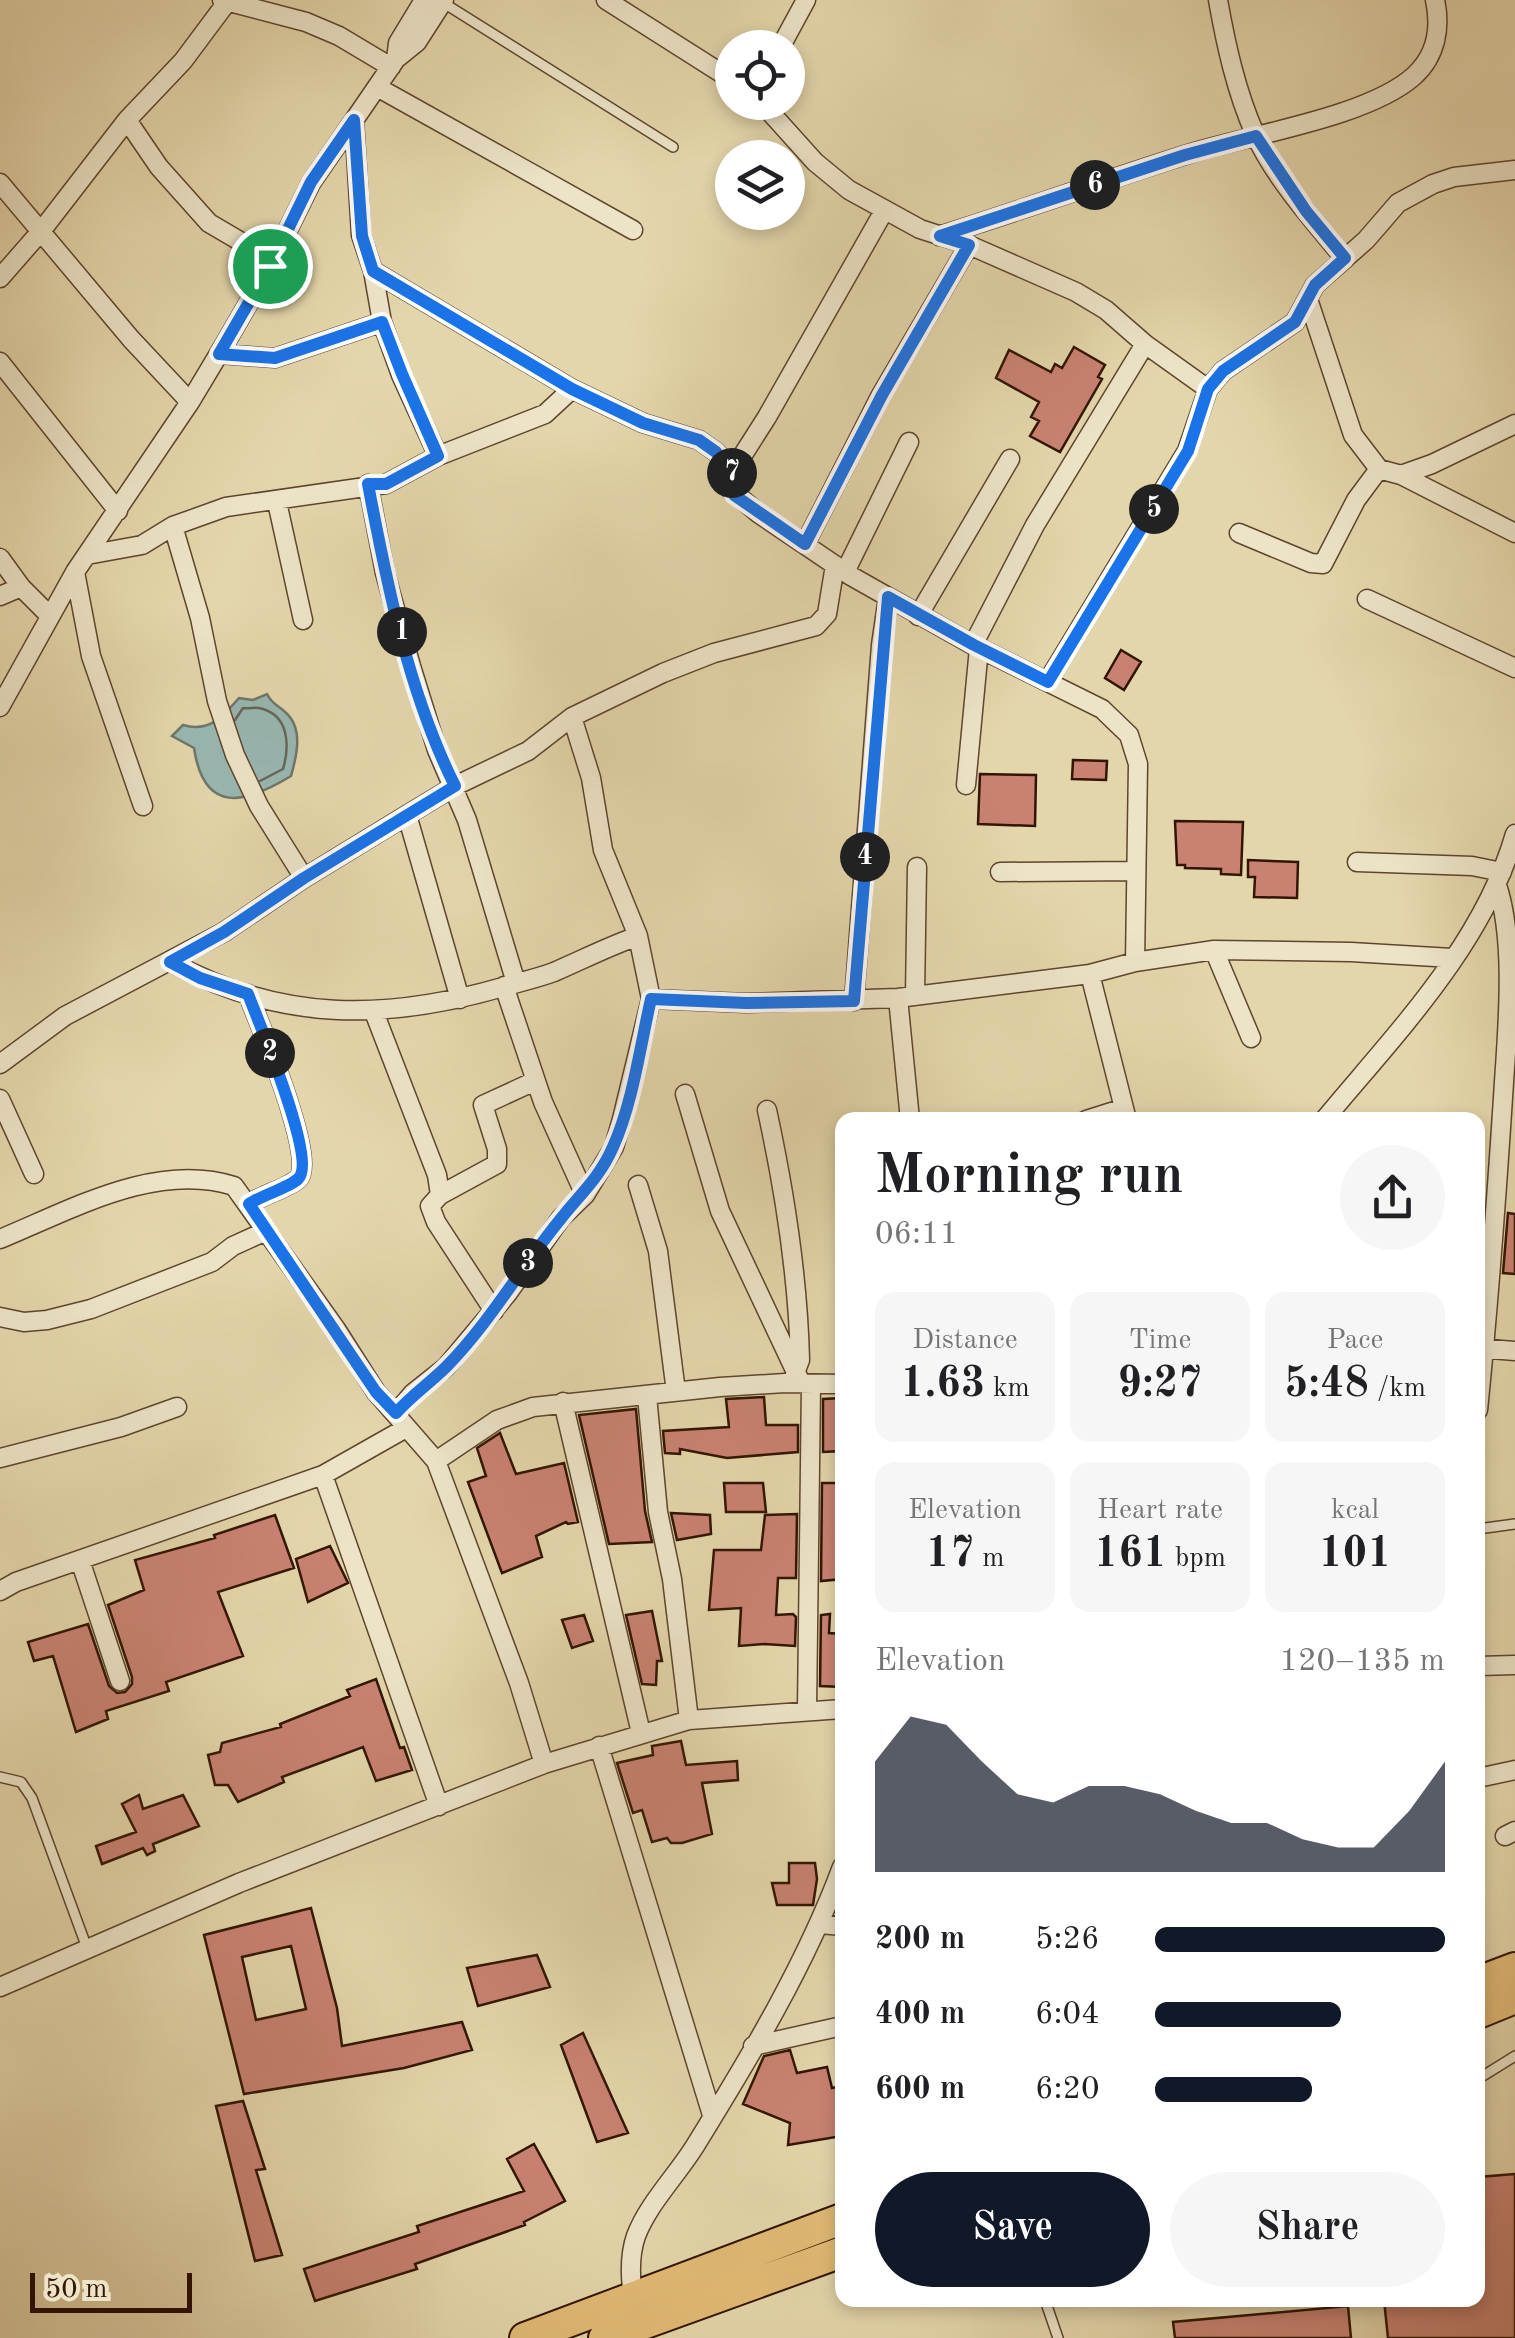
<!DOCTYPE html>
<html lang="en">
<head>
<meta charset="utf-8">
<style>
  body { margin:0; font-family:"Old Standard TT",serif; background:#f6f6f6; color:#202124; height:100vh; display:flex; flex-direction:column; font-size:38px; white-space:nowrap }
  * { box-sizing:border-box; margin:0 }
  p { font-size:32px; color:#757577 }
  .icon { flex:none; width:55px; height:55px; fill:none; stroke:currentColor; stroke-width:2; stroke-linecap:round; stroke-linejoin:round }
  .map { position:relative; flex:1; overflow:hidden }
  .side { position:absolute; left:835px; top:1112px; width:650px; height:1195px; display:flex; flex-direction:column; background:#fff; border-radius:20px; box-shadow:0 5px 15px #0003 }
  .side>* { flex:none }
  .buttons { position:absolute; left:715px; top:30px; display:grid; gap:20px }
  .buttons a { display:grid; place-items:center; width:90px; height:90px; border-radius:50%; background:#fff; box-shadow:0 5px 15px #0003; font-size:50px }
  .scale { position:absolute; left:30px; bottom:25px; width:162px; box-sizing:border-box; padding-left:10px; border:5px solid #321503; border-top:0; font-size:28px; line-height:35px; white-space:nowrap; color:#321503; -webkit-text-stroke:8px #ede4c8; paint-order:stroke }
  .pin { position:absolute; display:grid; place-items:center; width:85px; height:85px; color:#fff; margin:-42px; border:5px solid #fff; border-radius:50%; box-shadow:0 2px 10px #0007 }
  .km { position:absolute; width:50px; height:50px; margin:-25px; border-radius:50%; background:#222; color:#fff; font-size:28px; line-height:50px; text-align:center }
  .round { display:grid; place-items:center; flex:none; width:105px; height:105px; border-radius:52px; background:#f6f6f6 }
  .head { display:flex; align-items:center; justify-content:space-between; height:170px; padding:0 40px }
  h1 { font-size:55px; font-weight:700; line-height:75px }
  .metrics { display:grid; grid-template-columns:repeat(3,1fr); gap:15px; height:170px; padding:10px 40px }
  .metrics div { display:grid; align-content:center; border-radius:20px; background:#f6f6f6; text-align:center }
  .metrics b { font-size:42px; font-weight:700 }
  .metrics small { font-size:28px; font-weight:400 }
  .metrics p { font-size:28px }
  .chart { height:280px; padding:20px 40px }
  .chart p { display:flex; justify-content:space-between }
  .chart svg { width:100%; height:180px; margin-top:10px; fill:#111827; opacity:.7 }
  .primary-button { display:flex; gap:20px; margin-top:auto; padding:20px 40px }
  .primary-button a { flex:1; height:115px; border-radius:60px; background:#111827; color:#fff; font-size:40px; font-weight:700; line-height:115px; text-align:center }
  .primary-button a+a { background:#f6f6f6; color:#202124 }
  ul { padding:0 40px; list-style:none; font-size:32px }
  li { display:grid; grid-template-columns:160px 120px 1fr; align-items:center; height:75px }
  li i { height:25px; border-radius:12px; background:#111827 }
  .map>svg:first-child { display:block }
</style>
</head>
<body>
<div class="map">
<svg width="1515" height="2338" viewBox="0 0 1515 2338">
  <rect width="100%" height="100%" fill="#e4d6ab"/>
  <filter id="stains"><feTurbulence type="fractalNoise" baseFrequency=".002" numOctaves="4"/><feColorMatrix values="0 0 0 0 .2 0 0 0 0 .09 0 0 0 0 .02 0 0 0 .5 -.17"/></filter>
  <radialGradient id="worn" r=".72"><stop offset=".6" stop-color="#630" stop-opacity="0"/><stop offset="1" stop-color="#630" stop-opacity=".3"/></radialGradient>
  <path fill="#98b7b2" stroke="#6f766c" stroke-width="2.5" d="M267,694C272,704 276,704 284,711C304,727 297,755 291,776C245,804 204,815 194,748L172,736L183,725C210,733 223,716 239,698L253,700Z"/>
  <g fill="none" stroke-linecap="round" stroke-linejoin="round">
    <path stroke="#65665a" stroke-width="2.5" d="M235,720L243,708C249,709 254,707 259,708C289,714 290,745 283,769L260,781"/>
  </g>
  <path fill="#c98272" stroke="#321503" stroke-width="2.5" fill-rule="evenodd" d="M1074,347L1105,365L1098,377L1102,379L1060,452L1030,436L1039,421L1031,417L1039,402L996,378L1009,350L1051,372L1055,364L1062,368Z
    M1121,650L1141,662L1124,690L1105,678Z
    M1073,760L1107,761L1106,780L1072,779Z
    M980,774L1036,775L1035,826L978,824Z
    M1175,821L1243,822L1241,875L1221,874V869L1185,868V865H1177Z
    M1248,860L1298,862L1297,898L1254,897L1255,877H1248Z
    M1508,1213L1515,1214V1274L1503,1273Z
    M764,1397L766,1425H798V1452L727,1458L680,1449V1454L665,1453L663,1431L729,1427L726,1399Z
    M842,1398V1451L823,1452V1399Z
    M636,1409L645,1511L652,1542L609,1544L579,1415Z
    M500,1433L516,1474L564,1463L578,1522L568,1524L566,1522L536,1536L542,1557L502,1573L468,1482L486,1476L477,1448Z
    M724,1483H763L766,1512H726Z
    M822,1483H841L842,1579L821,1581Z
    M671,1513L710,1515L711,1534L677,1540Z
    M797,1514L796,1578H778L776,1615L793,1614L796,1617L795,1646L764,1644L739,1646L741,1608L709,1610L714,1550H761L765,1515Z
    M275,1515L294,1568L218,1592L243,1656L166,1682L169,1691L106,1711L108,1719L76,1732L53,1656L34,1661L28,1642L88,1624L109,1686L117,1693L125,1692L132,1684V1677L108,1605L144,1590L135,1560L215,1538L214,1535Z
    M330,1546L348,1583L308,1602L296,1559Z
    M652,1611L662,1661H657L656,1685L642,1684L626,1615Z
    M830,1614L829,1633L842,1634V1687L820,1686L821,1615Z
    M584,1615L593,1641L572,1648L562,1620Z
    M376,1679L400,1748L404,1747L412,1770L376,1781L363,1747L282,1777L284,1782L238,1802L228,1785H215L208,1755L220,1752L222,1743L281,1727L280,1724L350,1696L347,1690Z
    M681,1741L686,1765L737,1761L738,1780L702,1783L712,1834L682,1843H671L667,1838L652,1842L642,1810L633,1813L617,1763L653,1755L652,1746Z
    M139,1795L143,1809L183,1795L199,1826L153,1844L155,1851L147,1855L143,1848L102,1864L96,1846L136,1832L122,1804Z
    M789,1863H815L817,1879L813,1905H777L772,1883H789Z
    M311,1908L337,2008L342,2046L462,2022L472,2050L404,2068L244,2094L204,1935ZM291,1946L306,2009L256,2020L242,1957Z
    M537,1955L550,1987L478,2006L467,1968Z
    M583,2033L628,2133L597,2142L561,2045Z
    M790,2050L797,2073L827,2067L832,2088L842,2086V2136L788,2145L790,2123L743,2104L764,2056Z
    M243,2101L265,2169L256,2170L282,2255L255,2261L216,2106Z
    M534,2144L565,2201L524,2222L525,2225L415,2264L417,2269L315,2301L304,2269L419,2232L417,2226L524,2191L507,2159Z
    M1515,2174V2338H1388L1384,2300H1478V2177Z
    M1348,2306L1351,2338H1175L1173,2322Z"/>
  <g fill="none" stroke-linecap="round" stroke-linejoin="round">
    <g stroke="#5e452d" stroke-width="12">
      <path id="service" d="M442,2L673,147
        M1478,1529L1515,1524
        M0,1777L21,1782L32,1798L87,1948
        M1478,2079L1515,2056
        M1045,2300L1058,2338"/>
    </g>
    <g stroke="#5e452d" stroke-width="21">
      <path id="minor" d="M222,0L306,22L339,36L391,67
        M606,0L732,80
        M1218,0C1226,45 1236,91 1255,134C1274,177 1315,223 1345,259
        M780,48L806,0
        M396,59L398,43L424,0
        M377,87L633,230
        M761,102L815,162L849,190L920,229L969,245L1076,292L1106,310L1145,344L1208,389
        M127,120L159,167L209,223L238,240L270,266
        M354,120L361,235L373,271L382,322L401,375L438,456
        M0,183L131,339L190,402
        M884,211L767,417L732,472L730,489L758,513L851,576L973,645L1102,709L1129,735L1138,764L1135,962
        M939,236C1022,210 1103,181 1185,155C1246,135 1367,118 1414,76C1436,56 1441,28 1435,0
        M373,271L572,389L643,423L699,440L716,452L732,472
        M0,278L42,230L127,120L183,61L227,2
        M1308,299L1353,435L1379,469
        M219,354L275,358L382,322
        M0,362L118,511
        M1401,475L1515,533
        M368,484L385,573L411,666L437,750L467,820L516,983
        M277,502L303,620
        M173,526L200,618L217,701L235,755L259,806L304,878
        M1239,533L1311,563L1323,564L1356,500L1379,469L1401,475L1432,464L1515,424
        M805,544L881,395L969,245
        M87,555L142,545L173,526L226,507L386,484L438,456L545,414L572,389
        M0,558L21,587L48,614
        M75,572L91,656L143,806
        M845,572L909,442
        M0,596L21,587
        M1367,599L1515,668
        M918,616L1010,459
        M973,645L1035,525L1145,344
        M1048,681L1187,451L1208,389L1223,371L1295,322L1315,285L1366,240L1398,203L1433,184L1454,177L1515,170
        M0,707L75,572L190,402L226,342L270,266L311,183L396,59L417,42L444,0
        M966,785L979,648
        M407,815L460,999
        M1357,862L1472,866L1502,872
        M1000,872L1135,871
        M1214,950L1251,1038
        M171,962C280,1022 385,1021 503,987C520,982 538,978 554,972C582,960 609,946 638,936
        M1090,974L1127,1120
        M504,986L543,1102L585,1195
        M248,994C258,1021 318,1161 298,1179C288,1188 262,1195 249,1204
        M915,996L917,867
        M898,998L910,1120
        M651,999L746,1003L898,998L1090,974L1135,962L1214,950L1351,952L1452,958
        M854,1001L881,645L888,597
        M374,1012L437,1175L440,1195L430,1206L436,1222L494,1311
        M0,1064L65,1016L224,932L304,878L407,815L455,786L528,751L572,717L663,673L714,653L816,626L827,614L835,565
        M685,1094L720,1211L801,1383
        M0,1099L34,1174
        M767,1110C785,1193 798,1275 800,1360L795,1373
        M1086,1120L1124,1108
        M1324,1120C1396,1033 1483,945 1515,834
        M638,1185L658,1251L676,1392
        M440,1195L497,1164V1149L483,1105L535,1081
        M0,1239C71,1210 156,1161 234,1186L336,1329L376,1392L436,1461L519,1683L544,1764
        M0,1317L24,1322L47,1320L91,1309L212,1262L233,1246L266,1231
        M1478,1348L1515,1351
        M647,1396L658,1512L672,1579L689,1720
        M563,1402L641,1733
        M1478,1410C1489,1301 1497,1192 1504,1082C1508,1023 1515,939 1497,885
        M396,1413L413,1393L446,1367L508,1293L561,1218L585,1195L614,1147L622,1119L651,999L638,936L603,850L591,778L572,717
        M0,1458L121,1427L177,1407
        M436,1461L497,1420L533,1407L720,1387L785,1383L842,1384
        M323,1475L439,1806
        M80,1560L120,1681
        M0,1591L16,1582L323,1475L406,1428
        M1478,1666L1515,1665
        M807,1710L811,1384
        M599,1746L712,2115
        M1478,1778L1515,1770
        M1505,1836L1515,1831
        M820,1924L842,1926
        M0,1987L239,1883L544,1764L689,1720L842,1709
        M753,2046L842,2026
        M633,2296C630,2276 629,2256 636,2236C648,2204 677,2175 695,2146C750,2057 806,1964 842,1867"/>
    </g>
    <g stroke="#321503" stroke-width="34">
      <path id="primary" d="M1478,1982L1515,1968
        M1478,2013L1515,1998
        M525,2338L842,2219
        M604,2338L842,2252"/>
    </g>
    <use href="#service" stroke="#ede4c8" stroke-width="9"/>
    <use href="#minor" stroke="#ede4c8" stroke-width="18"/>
    <use href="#primary" stroke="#e2bb76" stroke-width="30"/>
  </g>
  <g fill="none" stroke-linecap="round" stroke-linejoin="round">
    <g stroke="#fff" stroke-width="20">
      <path id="route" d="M354,120L362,236L373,271L572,389L643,423L699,440L716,452L732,472L729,484L734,495L805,544L882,395L969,245L940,236L1185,155L1256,136L1306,211L1345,258L1315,285L1295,322L1223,371L1208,389L1188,451L1048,682L974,645L888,597L854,1001L746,1003L651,999C640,1047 633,1102 613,1147C599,1179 579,1195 559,1221C520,1269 490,1322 447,1366C430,1383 412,1395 396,1413L376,1392L249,1204C262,1195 288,1188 298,1179C318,1161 258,1021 248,994L200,978L170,962L224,932L304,878L455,786C409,694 387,585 368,484H386L438,456L402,374L382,322L275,358L219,354L270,266L311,182Z"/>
    </g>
    <use href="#route" stroke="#1a73e8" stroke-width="12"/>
  </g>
  <rect width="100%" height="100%" filter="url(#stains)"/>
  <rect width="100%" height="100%" fill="url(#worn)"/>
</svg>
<div class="buttons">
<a><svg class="icon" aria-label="locate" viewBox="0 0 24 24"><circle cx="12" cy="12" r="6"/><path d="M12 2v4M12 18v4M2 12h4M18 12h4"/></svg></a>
<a><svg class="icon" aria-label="layers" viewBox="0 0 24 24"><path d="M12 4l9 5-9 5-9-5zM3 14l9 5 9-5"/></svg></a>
</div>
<div class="scale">50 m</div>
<div class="pin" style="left:270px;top:266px;background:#1e9e55"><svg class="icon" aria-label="arrive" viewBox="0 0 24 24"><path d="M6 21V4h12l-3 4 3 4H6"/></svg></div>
<b class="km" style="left:402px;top:632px">1</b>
<b class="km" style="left:270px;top:1053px">2</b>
<b class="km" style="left:528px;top:1263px">3</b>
<b class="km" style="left:865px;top:857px">4</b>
<b class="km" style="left:1154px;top:509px">5</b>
<b class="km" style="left:1095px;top:185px">6</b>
<b class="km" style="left:732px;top:473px">7</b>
<section class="side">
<div class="head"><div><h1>Morning run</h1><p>06:11</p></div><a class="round"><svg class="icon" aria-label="share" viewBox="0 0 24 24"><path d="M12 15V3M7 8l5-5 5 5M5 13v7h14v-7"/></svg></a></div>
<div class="metrics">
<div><p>Distance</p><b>1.63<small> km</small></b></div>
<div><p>Time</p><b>9:27</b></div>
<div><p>Pace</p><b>5:48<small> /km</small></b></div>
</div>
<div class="metrics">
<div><p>Elevation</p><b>17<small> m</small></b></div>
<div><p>Heart rate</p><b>161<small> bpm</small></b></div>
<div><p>kcal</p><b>101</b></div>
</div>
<div class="chart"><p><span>Elevation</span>120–135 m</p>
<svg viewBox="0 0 160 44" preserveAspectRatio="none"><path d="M0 44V17L10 6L20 8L30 17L40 25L50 27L60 23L70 23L80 25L90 29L100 32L110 32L120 36L130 38L140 38L150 29L160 17V44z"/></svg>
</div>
<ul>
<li><b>200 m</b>5:26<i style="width:100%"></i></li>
<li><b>400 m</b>6:04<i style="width:64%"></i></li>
<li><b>600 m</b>6:20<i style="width:54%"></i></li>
</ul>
<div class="primary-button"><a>Save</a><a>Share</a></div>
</section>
</div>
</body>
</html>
